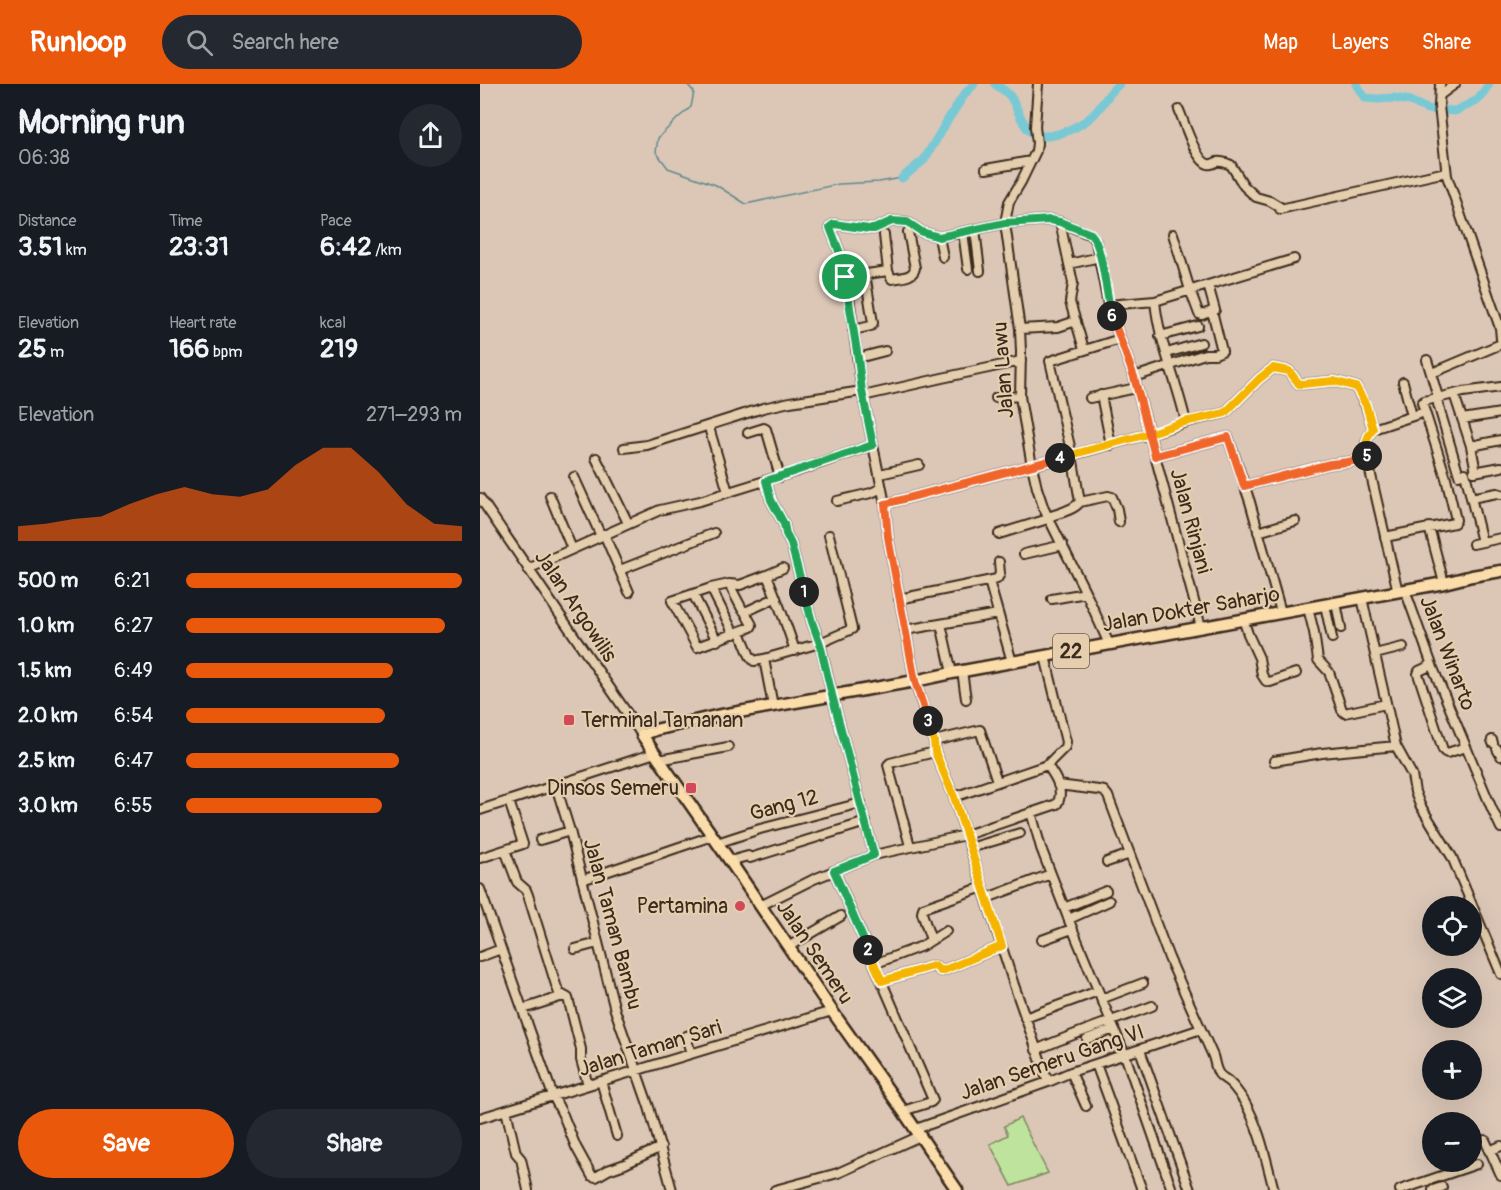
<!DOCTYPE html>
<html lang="en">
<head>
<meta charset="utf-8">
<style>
  body { margin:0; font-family:Pangolin,sans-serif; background:#242831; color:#f1f3f6; height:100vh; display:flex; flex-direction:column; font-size:22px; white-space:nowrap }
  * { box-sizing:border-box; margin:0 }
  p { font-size:20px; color:#9ea1a6 }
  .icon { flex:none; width:33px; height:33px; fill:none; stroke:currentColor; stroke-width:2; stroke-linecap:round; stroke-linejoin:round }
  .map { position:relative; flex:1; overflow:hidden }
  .sheet { display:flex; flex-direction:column; background:#171b24; width:480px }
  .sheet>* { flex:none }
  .fabs { position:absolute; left:942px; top:812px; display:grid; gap:12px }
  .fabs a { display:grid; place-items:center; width:60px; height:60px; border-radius:50%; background:#171b24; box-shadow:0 6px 24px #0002; font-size:30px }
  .pin { position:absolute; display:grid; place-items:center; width:51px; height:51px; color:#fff; margin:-26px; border:3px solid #fff; border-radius:50%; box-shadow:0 2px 6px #0007 }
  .km { position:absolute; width:30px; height:30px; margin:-15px; border-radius:50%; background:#222; color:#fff; font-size:16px; line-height:30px; text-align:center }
  .round { display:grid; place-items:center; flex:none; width:63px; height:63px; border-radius:32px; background:#242831 }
  .head { display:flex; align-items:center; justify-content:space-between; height:102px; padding:0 18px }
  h1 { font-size:33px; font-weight:700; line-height:45px }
  .figures { display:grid; grid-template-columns:repeat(3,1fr); gap:9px; height:102px; padding:6px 18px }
  .figures div { display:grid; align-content:center }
  .figures b { font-size:26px; font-weight:700 }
  .figures small { font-size:16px; font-weight:400 }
  .figures p { font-size:16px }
  .chart { height:168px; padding:12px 18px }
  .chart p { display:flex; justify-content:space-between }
  .chart svg { width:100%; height:108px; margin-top:6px; fill:#ea580c; opacity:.7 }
  .cta { display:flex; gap:12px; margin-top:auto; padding:12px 18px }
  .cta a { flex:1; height:69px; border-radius:36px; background:#ea580c; color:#fff; font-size:24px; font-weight:700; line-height:69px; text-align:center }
  .cta a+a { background:#242831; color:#f1f3f6 }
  ul { padding:0 18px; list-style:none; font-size:20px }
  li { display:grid; grid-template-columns:96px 72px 1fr; align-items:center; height:45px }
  li i { height:15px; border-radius:8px; background:#ea580c }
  header { display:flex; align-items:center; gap:36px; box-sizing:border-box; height:84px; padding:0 30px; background:#ea580c; color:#fff }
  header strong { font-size:28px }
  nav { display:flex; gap:33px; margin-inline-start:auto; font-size:21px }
  .search { width:420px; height:54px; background:#242831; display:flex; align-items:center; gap:15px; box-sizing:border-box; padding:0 21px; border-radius:33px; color:#9ea1a6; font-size:22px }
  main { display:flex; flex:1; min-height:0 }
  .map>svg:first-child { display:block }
</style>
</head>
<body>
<header>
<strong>Runloop</strong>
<div class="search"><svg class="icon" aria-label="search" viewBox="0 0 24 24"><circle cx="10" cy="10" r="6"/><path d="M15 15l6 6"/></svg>Search here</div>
<nav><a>Map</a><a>Layers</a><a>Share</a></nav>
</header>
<main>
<section class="sheet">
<div class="head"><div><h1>Morning run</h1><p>06:38</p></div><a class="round"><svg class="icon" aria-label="share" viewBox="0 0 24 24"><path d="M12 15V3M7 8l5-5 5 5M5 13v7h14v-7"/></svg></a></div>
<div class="figures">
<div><p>Distance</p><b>3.51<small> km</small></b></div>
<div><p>Time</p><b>23:31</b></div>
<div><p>Pace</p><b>6:42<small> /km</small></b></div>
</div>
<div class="figures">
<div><p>Elevation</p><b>25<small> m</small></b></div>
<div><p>Heart rate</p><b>166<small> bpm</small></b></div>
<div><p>kcal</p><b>219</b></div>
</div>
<div class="chart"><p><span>Elevation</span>271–293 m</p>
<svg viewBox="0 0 160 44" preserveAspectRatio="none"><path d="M0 44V38L10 37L20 35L30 34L40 29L50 25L60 22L70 25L80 26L90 23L100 13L110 6L120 6L130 16L140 29L150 37L160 38V44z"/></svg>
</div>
<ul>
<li><b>500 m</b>6:21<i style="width:100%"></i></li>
<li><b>1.0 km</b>6:27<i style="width:94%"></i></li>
<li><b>1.5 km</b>6:49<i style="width:75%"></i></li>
<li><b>2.0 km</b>6:54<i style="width:72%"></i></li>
<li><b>2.5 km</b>6:47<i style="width:77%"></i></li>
<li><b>3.0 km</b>6:55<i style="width:71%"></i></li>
</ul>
<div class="cta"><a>Save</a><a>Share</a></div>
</section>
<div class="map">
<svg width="1021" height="1106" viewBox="0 0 1021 1106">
  <rect width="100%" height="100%" fill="#dcc7b7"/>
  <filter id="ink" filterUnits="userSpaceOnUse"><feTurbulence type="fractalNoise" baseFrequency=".0167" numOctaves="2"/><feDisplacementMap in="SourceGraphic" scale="12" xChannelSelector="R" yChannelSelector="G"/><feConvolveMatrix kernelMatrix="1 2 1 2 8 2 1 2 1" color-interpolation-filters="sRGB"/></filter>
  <g filter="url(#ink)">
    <path fill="#bde39d" stroke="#7c865e" stroke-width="1.5" d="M540,1034L568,1089L532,1102L510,1060L528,1051L524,1042Z"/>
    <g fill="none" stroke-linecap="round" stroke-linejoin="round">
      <path stroke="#60898c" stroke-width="1.5" d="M207,0L214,8L211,23L198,34L178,54L176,68L188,84L236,101L266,120L359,100L399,98L422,94"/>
      <path stroke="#79c9d5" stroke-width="9" d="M515,0C520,4 526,7 530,12C537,22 540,36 548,45C561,62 599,44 612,32C622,23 628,9 639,0
        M876,0L885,14L898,15L914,14L930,17L947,25L975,27L998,16L1009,0
        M422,94L444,76L469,34L484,11L494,0"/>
      <g stroke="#3b2a1e" stroke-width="12">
        <path id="minor" d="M558,0L555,43L557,59L556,67L541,98L529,118L525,139L540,245L541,268L540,312L542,325L552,382L557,404L564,425L606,509L629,560
          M960,0L959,22L967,92L1014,227L1020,244L1021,255
          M960,11L975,0
          M699,26C704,38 716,77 728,80C733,81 733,79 737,78C742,77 746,79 751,81L764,102L776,113L790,117L800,123V125L966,88
          M506,85L551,77
          M580,138L593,199L590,218L604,265
          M495,145L500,187
          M483,148L488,185
          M404,151L408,187L411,194L412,195C421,193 433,194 435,184L428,148
          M459,153L442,148L427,138L412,137L394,145H389L354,140L350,143L361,172L368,206L382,307L405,420L408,453L435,597L454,657L455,668L474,713L534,901L568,998
          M463,173L459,153L525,139L570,136L580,138L611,151L616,158L628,221L654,293L721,543
          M589,180L620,173
          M365,193L408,187
          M728,201L735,226L732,227
          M628,221L675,217L814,175
          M540,245L578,243L596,237
          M373,246L391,242L393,239L385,190
          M680,252L718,242
          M640,255L570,277L592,371L668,350L706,338C697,297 679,259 675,217
          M687,269L721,259
          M378,274L405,267
          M947,276L958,313V320L979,391
          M952,289L1021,260
          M654,293L725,270H735L742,267L732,227L722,231L719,230L710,206L693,150
          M923,298L932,332
          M974,310L991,362L996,388
          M621,311L631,361
          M383,312L462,294L541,277
          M516,314L540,312
          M610,314L656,304
          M945,328L942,319L944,317L983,308L1021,303
          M982,335L1021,329
          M706,338L745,329L779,295L793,284L809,287L819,300H822L854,297L876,303L886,322L893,345C885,356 885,361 887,374L918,508
          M230,342V347L248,408
          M893,345L945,328L966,394L976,436L974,439L905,453
          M268,349L284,344L286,345L300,393
          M991,362L1021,356
          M144,364L167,361L283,324L310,318L382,307
          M675,372L748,353L770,418L801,528
          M116,374L148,439
          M994,388L1021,383
          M985,389L1002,458
          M400,390L439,381
          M94,393L121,452
          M286,397L291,416L304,440L306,450L311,460L332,538L340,559L352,611L394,771
          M764,402L850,380L868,378L887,374
          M70,412L92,465
          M0,414L162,651
          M991,414L1017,409L1021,410
          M357,417L391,409L402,404
          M405,420L592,371L600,418L628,412L632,413L637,425L639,438
          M568,433C578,429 593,427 600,418
          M949,443L964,499
          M778,448L815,437
          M124,450L149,508
          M519,450L568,435
          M993,460L1021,454
          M544,470L583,461
          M48,485L180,426L220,417L317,387L393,361
          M140,486L234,449
          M287,491L303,484
          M509,497L532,578
          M249,500L262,525L265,528L295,514
          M231,504L213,510L237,557
          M925,506L953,584L1012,725L1021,744
          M213,510L192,517L217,563L271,543L272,541L265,528
          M882,514L916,662L932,691L935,708L940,721L972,773L1021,890
          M419,515L517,495L520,490L519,478
          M572,515L606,509
          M856,519L861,544
          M845,521L852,554
          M828,524L834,548L838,576L849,588L862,626L865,629L869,628L906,620
          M763,535L768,550L779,574L782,591L786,597L790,598L816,589
          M461,540L472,589
          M425,546L518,530
          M260,548L270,572L274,577L284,575
          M254,550L231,504L249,500L260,501L287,491C297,516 307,541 315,567
          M895,570L923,563
          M952,581L939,587L938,590L963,666L965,668L967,669L986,663
          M482,587L486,615
          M293,622L284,575L340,559L372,545L349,451
          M1012,656L1013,659
          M454,657L500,646L517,697
          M1017,665L1021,672
          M179,676L248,663
          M794,677L842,669L916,662
          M578,701L619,706L624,707L628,712L689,874L733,972C735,978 735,984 739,990C742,994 746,995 749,998C755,1003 760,1011 764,1017C780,1044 786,1076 794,1106
          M76,702L90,747L135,926L169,1023L192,1106
          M474,713L567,681L585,663L586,658L565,572
          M0,726L175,669
          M551,728L561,764L590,839L645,971L692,1106
          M60,756L90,747
          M237,759L280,745L381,719
          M430,762L408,681L410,679L455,668
          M490,764L540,749
          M25,766L37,798L46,806L48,811L76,901L79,909L88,914L101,965V976L108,1001
          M0,774L43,760L29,717
          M250,777L268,772L270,774L386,738
          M627,778L650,770
          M354,787L453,1016L451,1018L423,1027
          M102,796L232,752
          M0,805L73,1012L83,1031L96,1063L112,1092L116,1093L128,1086L145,1080L181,1063
          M507,814L571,790
          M280,822L334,795L394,771L486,751L577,720C585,707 575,692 567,681
          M584,824L626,807
          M589,835L629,817
          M451,856L442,829L443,824L503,803
          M562,856L592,845
          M308,863L361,832
          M95,865L118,859
          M0,873L21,865
          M394,880L442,862L466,847
          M402,897L453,882H455L460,887H462L522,862
          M621,915L663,899
          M43,925L83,912
          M545,934L618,907
          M607,955L634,945
          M556,966C594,949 633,937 672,922
          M660,966L710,1106
          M211,970L206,952L228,946
          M616,980L662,1106
          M591,988L606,1022
          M121,997L137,1052
          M26,1026L36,1069L41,1075L48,1106
          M0,1034L352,927
          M436,1045L568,998L591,988L721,945
          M1005,1056L1021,1091
          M1009,1067L1021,1062
          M295,1106L358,1089L440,1052
          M920,1106L997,1080
          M953,1106L962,1103"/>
      </g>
      <g stroke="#3b2a1e" stroke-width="15">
        <path id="highway" d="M477,1106L423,1027L352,927L250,777L162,651L175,646L236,632L435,597L472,589L964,499L992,492L1021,487"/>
      </g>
      <use href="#minor" stroke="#e4ceae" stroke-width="8"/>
      <use href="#highway" stroke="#fbddab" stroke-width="10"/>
    </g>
  </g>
  <g fill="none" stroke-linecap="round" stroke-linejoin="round" filter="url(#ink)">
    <g stroke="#fff" stroke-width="12">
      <path id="split-1" d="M324,508L311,460L306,450L304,440L291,416L286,397L393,361L382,307L378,274L365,193"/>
    </g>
    <g stroke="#fff" stroke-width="12">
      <path id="split-2" d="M324,508L332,538L340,560L352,611L394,771L354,787L388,866"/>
    </g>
    <g stroke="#fff" stroke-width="12">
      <path id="split-3" d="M388,866L402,897L453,882H455L460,887H462L522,862L474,713L455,668L454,657L448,637"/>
    </g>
    <g stroke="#fff" stroke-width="12">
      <path id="split-4" d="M448,637L435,597L408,453L405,420L580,374"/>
    </g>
    <g stroke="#fff" stroke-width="12">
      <path id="split-5" d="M580,374L668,350L700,339L745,329L779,295L793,284L809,287L819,300H822L854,297L876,303L886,321L893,345C886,354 885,360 887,372"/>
    </g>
    <g stroke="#fff" stroke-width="12">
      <path id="split-6" d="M632,232L654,293L675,372L748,353L764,402L850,380L868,378L887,374V372"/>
    </g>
    <g stroke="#fff" stroke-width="12">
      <path id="split-7" d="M365,193L361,172L351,146L350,143L354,140L389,145H394L412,137L427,138L442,148L459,153L525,139L570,136L580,138L611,150C623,162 626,213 632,232"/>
    </g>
    <use href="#split-1" stroke="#22a559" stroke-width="8"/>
    <use href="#split-2" stroke="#22a559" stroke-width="8"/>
    <use href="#split-3" stroke="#f5b400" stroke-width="8"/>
    <use href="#split-4" stroke="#f0652b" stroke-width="8"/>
    <use href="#split-5" stroke="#f5b400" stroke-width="8"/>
    <use href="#split-6" stroke="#f0652b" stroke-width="8"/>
    <use href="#split-7" stroke="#22a559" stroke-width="8"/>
  </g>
  <g fill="#d1495b" stroke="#e4ceae" stroke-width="2">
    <rect x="83" y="630" width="12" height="12" rx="3"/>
    <rect x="205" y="698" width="12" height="12" rx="3"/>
    <circle cx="260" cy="822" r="6"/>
  </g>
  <g text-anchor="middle" stroke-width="4.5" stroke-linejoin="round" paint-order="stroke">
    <rect fill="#e4ceae" stroke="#6e5b49" stroke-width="1.5" x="573" y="550" width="36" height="34" rx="4.5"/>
    <g font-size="20" font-weight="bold" fill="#3b2a1e">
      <text x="591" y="574">22</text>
    </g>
    <g font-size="21" fill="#3b2a1e" stroke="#e4ceae">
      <text transform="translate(523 286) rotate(-94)" y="7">Jalan Lawu</text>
      <text transform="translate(711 437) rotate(75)" y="7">Jalan Rinjani</text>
      <text transform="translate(96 522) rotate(56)" y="7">Jalan Argowilis</text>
      <text transform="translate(711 525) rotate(-10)" y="7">Jalan Dokter Saharjo</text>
      <text transform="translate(968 569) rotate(69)" y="7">Jalan Winarto</text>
      <text transform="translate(304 721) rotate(-15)" y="7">Gang 12</text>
      <text transform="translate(133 840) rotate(75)" y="7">Jalan Taman Bambu</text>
      <text transform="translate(335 868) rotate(56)" y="7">Jalan Semeru</text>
      <text transform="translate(170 964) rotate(-17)" y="7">Jalan Taman Sari</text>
      <text transform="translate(572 978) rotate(-19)" y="7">Jalan Semeru Gang VI</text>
    </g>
    <g font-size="21" fill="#3b2a1e" stroke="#e4ceae" text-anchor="end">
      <text x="101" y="643" text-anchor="start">Terminal Tamanan</text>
      <text x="199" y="711">Dinsos Semeru</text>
      <text x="248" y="829">Pertamina</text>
    </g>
  </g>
</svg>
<div class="fabs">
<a><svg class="icon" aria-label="locate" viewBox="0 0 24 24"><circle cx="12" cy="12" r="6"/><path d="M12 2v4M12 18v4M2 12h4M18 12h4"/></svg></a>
<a><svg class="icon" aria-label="layers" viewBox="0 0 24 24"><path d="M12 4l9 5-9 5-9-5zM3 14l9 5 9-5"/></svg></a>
<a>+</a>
<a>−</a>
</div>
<div class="pin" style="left:365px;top:193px;background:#1e9e55"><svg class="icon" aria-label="arrive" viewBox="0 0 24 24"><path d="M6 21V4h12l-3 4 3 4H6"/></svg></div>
<b class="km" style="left:324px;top:508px">1</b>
<b class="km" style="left:388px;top:866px">2</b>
<b class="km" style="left:448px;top:637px">3</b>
<b class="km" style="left:580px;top:374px">4</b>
<b class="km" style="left:887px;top:372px">5</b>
<b class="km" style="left:632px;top:232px">6</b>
</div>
</main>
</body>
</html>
